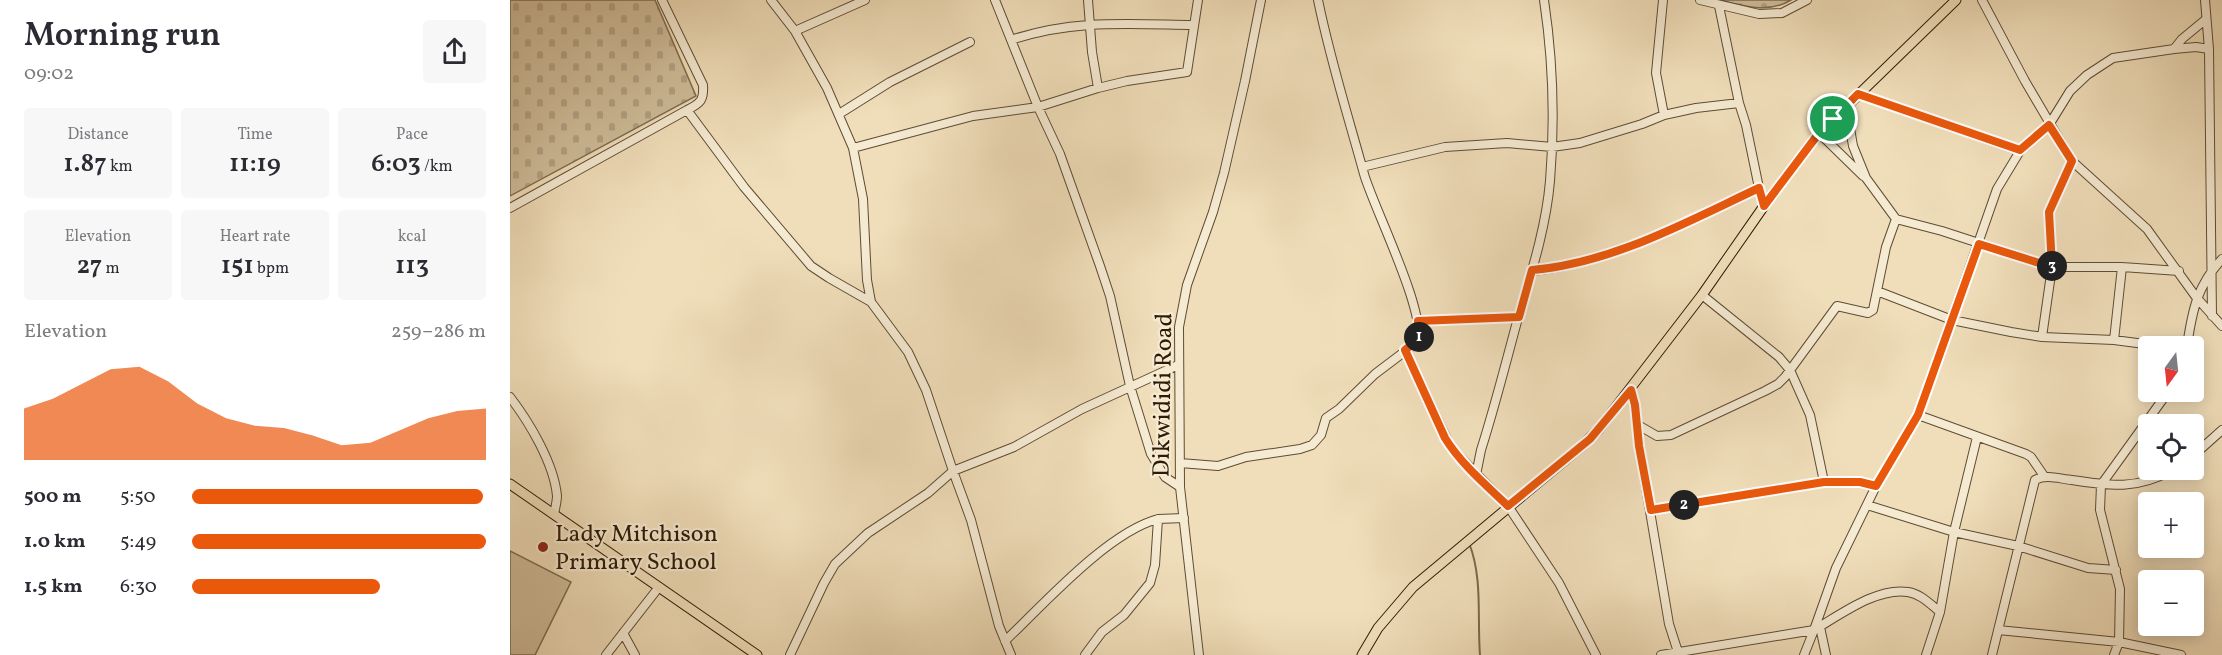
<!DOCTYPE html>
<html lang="en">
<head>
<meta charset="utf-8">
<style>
  body { margin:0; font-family:Vollkorn,serif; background:#f7f7f7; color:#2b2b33; height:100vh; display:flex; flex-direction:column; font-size:22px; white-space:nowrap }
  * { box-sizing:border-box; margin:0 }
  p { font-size:20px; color:#7c7c81 }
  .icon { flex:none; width:33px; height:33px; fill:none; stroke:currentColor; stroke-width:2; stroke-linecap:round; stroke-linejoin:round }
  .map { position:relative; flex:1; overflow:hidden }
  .details { display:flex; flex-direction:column; background:#fff; width:510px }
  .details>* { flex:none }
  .needle { width:39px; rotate:195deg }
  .controls { position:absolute; left:1628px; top:336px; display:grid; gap:12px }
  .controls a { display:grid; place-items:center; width:66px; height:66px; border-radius:6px; background:#fff; box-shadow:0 3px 15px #0003; font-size:30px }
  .pin { position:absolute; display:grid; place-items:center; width:51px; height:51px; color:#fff; margin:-26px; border:3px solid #fff; border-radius:50%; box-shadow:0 2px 6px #0007 }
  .km { position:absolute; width:30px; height:30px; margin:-15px; border-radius:50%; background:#222; color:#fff; font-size:16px; line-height:30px; text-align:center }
  .round { display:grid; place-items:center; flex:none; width:63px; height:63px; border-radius:6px; background:#f7f7f7 }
  .overview { display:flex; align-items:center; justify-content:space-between; height:102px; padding:0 24px }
  h1 { font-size:33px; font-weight:600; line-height:45px }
  .figures { display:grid; grid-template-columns:repeat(3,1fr); gap:9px; height:102px; padding:6px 24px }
  .figures div { display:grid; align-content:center; border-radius:6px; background:#f7f7f7; text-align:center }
  .figures b { font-size:26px; font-weight:600 }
  .figures small { font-size:16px; font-weight:400 }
  .figures p { font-size:16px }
  .chart { height:168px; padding:12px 24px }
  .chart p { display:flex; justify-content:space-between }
  .chart svg { width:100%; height:108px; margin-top:6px; fill:#ea580c; opacity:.7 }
  ul { padding:0 24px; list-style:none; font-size:20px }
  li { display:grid; grid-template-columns:96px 72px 1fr; align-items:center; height:45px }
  li i { height:15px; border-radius:8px; background:#ea580c }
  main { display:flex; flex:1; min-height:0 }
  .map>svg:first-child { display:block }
</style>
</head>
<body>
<main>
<section class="details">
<div class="overview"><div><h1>Morning run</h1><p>09:02</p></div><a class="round"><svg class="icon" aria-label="share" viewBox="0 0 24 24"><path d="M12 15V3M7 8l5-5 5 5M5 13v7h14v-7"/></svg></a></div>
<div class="figures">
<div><p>Distance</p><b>1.87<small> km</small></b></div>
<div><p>Time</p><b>11:19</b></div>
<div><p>Pace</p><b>6:03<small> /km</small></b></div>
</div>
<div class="figures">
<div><p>Elevation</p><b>27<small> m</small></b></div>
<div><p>Heart rate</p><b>151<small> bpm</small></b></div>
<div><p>kcal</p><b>113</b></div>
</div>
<div class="chart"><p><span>Elevation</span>259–286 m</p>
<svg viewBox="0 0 160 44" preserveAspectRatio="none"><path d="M0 44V23L10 19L20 13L30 7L40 6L50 12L60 21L70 27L80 30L90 31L100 34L110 38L120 37L130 32L140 27L150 24L160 23V44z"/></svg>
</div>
<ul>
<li><b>500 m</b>5:50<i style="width:99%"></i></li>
<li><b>1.0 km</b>5:49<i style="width:100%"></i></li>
<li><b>1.5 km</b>6:30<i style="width:64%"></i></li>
</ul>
</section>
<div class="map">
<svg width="1712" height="655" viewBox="0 0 1712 655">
  <defs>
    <pattern id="cemetery-stones" width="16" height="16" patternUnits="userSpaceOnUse" patternTransform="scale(1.5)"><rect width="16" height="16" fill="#cfbd9b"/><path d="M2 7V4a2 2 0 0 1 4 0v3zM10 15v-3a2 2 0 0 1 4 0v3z" fill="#b2a284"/></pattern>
  </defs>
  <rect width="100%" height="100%" fill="#f0deba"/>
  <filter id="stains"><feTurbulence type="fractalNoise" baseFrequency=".00333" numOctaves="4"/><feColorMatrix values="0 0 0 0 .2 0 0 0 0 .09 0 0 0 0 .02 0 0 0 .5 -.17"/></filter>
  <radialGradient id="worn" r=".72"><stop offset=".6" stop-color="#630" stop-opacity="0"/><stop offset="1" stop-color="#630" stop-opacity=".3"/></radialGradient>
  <path fill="url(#cemetery-stones)" stroke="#7e6c50" stroke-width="1.5" d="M0,0H145L186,96L0,196Z
    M1209,0H1281C1258,14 1234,6 1209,0Z"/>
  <path fill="#cfbd9b" stroke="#7e6c50" stroke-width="1.5" d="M0,551L61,582L25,655H0Z"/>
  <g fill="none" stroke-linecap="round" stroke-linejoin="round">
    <path stroke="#7b684d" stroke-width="2" d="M959,543C973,578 967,618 970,655"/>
    <g stroke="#5e4c33" stroke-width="10">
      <path id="minor" d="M152,0L193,85C194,100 191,103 177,110L234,187L301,266L319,278L361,302
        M261,0L285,31L317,88L343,148L353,199L357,280L361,302L398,352L416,390L443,471L418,493L358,533L325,564L314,583L280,655
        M485,0L528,107L550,154L590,266L600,296L620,386L641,454L655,477L670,487
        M578,0L582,52L588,88
        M1153,0L1146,73L1154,115
        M1190,0L1249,14L1272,13L1297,0
        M1472,0L1515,81L1562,161L1637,229L1686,297L1712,326
        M1695,0L1699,49L1702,316
        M1209,6L1229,103L1236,125L1249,188L1254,206
        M285,31L355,0
        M501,40C563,19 619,24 683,25
        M1664,49L1686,47L1699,49
        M1348,94L1510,151
        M1336,105L1343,146L1356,178L1386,219L1432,231L1542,267H1612L1669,271
        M329,114L380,82L460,42
        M1309,133L1353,176
        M343,148L463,116L528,107L588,88L617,81L677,72L688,0
        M852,167L935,147L997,143L1042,147L1070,143L1132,124L1154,115L1186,108L1229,103
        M0,208L177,110
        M1022,271C1103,263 1176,222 1249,188
        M1367,291L1442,320L1501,332L1532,337L1604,340L1650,346
        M1192,295L1269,357L1280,370L1300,415L1314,482
        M908,321L1009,317
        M1532,337L1542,267L1539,212L1562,161
        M1604,340L1612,267
        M1677,346C1682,312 1687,285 1712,259
        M895,350L941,448L998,506L1049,583L1086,655
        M1121,390L1125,405L1129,446L1159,624L1168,652
        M0,397C19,422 44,463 47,496C47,501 45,509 44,514
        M1408,415L1516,454L1521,457L1534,476
        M1128,425L1147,436L1161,435L1255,391L1268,384L1275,377L1327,306L1358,313L1363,310L1376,247L1386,219
        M1683,456L1712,430
        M670,463L708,466L736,457L790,449L802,445L811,435L816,418L829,409L865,374L906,343C921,321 862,204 854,174C838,116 820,59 808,0
        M966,475L971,450C985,406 996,362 1008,318C1021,274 1036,228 1040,181C1045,121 1043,60 1034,0
        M1357,505L1444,532L1467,437
        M1141,510L1314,482H1350L1366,486
        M648,519L674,518
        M1310,627L1316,655
        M1304,630L1326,568L1366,486L1408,415L1487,189L1510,151L1539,125L1560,91L1577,75L1603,58L1664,49L1672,39L1695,20
        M1304,630C1330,615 1367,587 1398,592C1411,594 1420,604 1430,612
        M1488,630L1609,642L1671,655
        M113,633L125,655
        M495,641C533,605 598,532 648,519L645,565L640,583L614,615L592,632L575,655
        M96,655L149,587
        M501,655L489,626L461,520L443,471L504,447L572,409L668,365
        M689,655L670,487L669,327L677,285L703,212L714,173L735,81L751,0
        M1151,655L1304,630L1294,655
        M1416,655L1430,612L1444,532L1508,546L1578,568L1606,570
        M1482,655L1525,480C1536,474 1550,479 1562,480C1601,486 1627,490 1662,470
        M1604,655L1609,642L1610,589L1590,510L1591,485L1658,392"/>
    </g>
    <g stroke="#2e1b06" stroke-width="11">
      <path id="major" d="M0,484L247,655
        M852,655L868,628L903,587L1072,446L1089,429L1192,295L1254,206L1309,133L1446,0"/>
    </g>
    <use href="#minor" stroke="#f5ead2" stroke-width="8"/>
    <use href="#major" stroke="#f0deba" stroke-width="9"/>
  </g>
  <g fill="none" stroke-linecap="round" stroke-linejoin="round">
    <g stroke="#fff" stroke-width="12">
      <path id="route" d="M1348,94L1510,150L1539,125L1562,161L1539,212L1542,267L1469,244L1408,415L1366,486L1350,482H1314L1141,510L1129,446L1125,405L1121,390L1080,439L998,506C976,485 951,464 935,438L895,350L909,339L908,321L1009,317L1022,270C1103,263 1176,222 1249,188L1254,206L1309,133Z"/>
    </g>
    <use href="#route" stroke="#ea580c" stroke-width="8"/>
  </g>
  <circle fill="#8f2418" stroke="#f5ead2" stroke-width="2" cx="33" cy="547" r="6"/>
  <g text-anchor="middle" stroke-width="4.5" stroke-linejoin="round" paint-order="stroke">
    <g font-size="24" fill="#2e1b06" stroke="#f5ead2">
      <text transform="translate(652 395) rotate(-89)" y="8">Dikwididi Road</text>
    </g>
    <g font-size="24" fill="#2e1b06" stroke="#f5ead2" text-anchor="start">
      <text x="45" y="541">Lady Mitchison<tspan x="45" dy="28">Primary School</tspan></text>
    </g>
  </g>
  <rect width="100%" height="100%" filter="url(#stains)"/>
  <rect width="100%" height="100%" fill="url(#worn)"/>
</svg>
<div class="controls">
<a><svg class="needle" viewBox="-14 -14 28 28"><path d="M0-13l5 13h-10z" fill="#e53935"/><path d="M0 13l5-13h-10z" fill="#7c7c81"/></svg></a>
<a><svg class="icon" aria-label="locate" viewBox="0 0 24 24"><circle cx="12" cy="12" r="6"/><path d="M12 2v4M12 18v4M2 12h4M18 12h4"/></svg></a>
<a>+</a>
<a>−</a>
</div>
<div class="pin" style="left:1323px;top:119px;background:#1e9e55"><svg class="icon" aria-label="arrive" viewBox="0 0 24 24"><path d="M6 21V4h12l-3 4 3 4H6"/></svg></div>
<b class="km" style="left:909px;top:337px">1</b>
<b class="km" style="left:1174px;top:505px">2</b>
<b class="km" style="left:1542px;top:266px">3</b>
</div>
</main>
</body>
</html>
